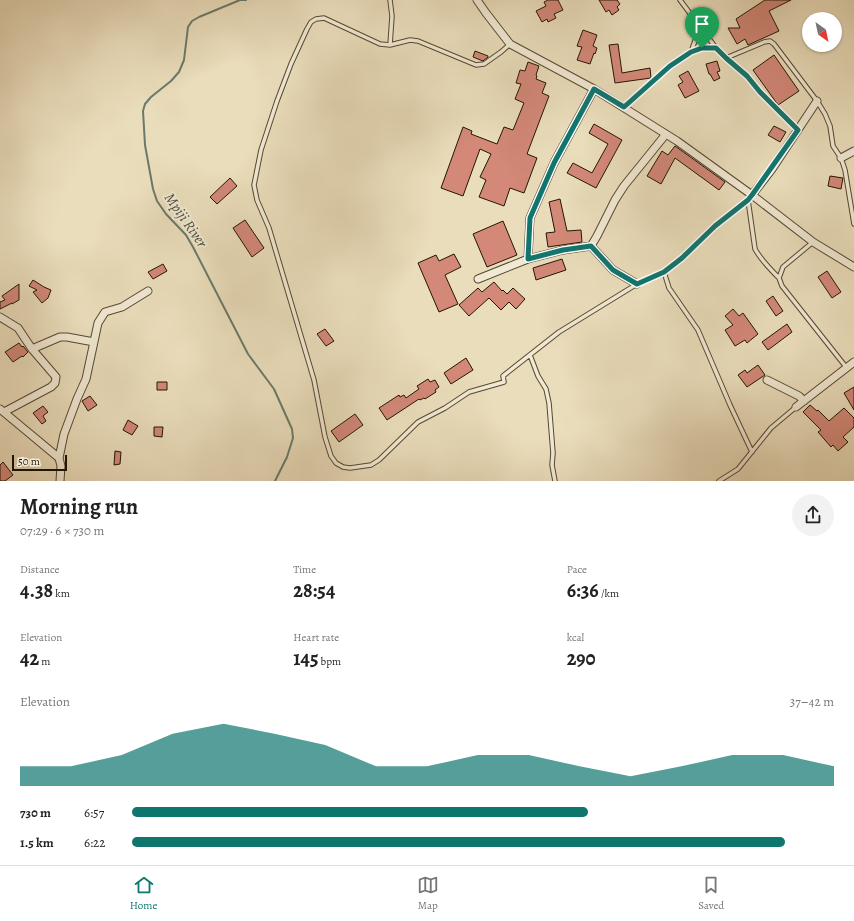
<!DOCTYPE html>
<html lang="en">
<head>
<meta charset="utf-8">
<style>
  body { margin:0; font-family:Alegreya,serif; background:#f2f2f2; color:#222; height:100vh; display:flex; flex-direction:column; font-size:15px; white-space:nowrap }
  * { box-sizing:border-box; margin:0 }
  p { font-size:13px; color:#767676 }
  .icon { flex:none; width:22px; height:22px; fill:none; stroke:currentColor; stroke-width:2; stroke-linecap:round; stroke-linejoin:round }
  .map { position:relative; height:481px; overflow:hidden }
  .drawer { display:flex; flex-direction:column; background:#fff; flex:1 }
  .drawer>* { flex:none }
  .needle { width:26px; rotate:147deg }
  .buttons { position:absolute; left:802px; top:12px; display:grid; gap:8px }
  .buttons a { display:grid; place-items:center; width:40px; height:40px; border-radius:50%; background:#fff; box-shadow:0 1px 3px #0004; font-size:20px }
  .scale { position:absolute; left:12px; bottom:10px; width:55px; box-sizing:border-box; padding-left:4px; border:2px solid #231604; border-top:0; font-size:11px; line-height:14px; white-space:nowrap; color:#231604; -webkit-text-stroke:3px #f1e9d3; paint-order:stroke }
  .pin { position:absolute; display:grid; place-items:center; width:34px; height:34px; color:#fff; margin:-41px -17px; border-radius:50% 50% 50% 0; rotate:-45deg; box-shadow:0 0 4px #0007 }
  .pin .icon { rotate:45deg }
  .round { display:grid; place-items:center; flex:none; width:42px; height:42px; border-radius:21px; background:#f2f2f2 }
  .overview { display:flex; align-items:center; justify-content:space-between; height:68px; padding:0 20px }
  h1 { font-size:22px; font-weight:600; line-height:30px }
  .figures { display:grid; grid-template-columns:repeat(3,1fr); gap:6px; height:68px; padding:4px 20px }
  .figures div { display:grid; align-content:center }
  .figures b { font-size:20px; font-weight:600 }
  .figures small { font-size:11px; font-weight:400 }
  .figures p { font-size:11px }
  .chart { height:112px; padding:8px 20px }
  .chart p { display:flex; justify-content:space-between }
  .chart svg { width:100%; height:72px; margin-top:4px; fill:#0f766e; opacity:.7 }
  ul { padding:0 20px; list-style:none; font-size:13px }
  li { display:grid; grid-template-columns:64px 48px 1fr; align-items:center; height:30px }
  li i { height:10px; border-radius:5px; background:#0f766e }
  .tabs { display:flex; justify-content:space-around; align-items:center; height:56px; border-top:1px solid #e0e0e0; background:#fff; font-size:11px; color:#767676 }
  .tabs a { display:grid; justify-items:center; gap:2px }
  .tabs .selected { color:#0f766e }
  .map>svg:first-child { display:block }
</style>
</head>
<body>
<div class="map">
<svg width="854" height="481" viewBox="0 0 854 481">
  <rect width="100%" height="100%" fill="#eaddbb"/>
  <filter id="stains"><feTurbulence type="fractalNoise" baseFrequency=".005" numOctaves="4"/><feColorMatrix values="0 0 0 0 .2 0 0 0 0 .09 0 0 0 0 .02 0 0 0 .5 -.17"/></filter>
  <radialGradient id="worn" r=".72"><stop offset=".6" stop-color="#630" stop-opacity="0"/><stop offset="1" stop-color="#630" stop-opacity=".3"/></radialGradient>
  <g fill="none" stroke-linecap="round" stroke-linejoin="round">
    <path stroke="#697a6b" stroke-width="2" d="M246,0H240L199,17L192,21L188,27L184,60L179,72L171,81L151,97L145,104L143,111L145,145L153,189L157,201L166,214L186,235L193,247L248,354L274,389L292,429L293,438L287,457L275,481"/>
  </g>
  <path fill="#d38878" stroke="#231604" d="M548,0H558L563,10L554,14L556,18L548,22L547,19L542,22L536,11L546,6L544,2Z
    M599,0H617L620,4L617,7L619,10L612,15L609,10L606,12Z
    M765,0H791L769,11L779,31L748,45L745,39L737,44L728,28H740L736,19Z
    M583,30L597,35L593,46L597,48L595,54L594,53L590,64L577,60L582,47L577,46Z
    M618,44L622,73L650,68L651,78L615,83L609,45Z
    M475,51L488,56V57L483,61L473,57Z
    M774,55L799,91L778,105L753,70Z
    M717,61L720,71L717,72L720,78L714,81L710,74H709L706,64Z
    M528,62L539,66L536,75L537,76L536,79L546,83L542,93L549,96L527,154L537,158L524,193L510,188L504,206L479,197L486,180L480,177L491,154L480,149L463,196L441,188L463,127L472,131L471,134L497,144L504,127L513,130L524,103L515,99L521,84L516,83L520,70L525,71Z
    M688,71L699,91L685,98L678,85L683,82L679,76Z
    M594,124L622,140L596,188L567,173L573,163L592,173L608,144L589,133Z
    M774,126L786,132L780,142L768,135Z
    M675,146L725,182L719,190L675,158L661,184L647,176L662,151L668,155Z
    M830,176L843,178L841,189L828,186Z
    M230,178L237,186L217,204L210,197Z
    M560,199L567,231L581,230L582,242L548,247L546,233L555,232L549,202Z
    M245,220L264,248L252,257L233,228Z
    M503,221L517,255L487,267L473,234Z
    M454,254L461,267L445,275L458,304L439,312L418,263L436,255L439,261Z
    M562,259L566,270L536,280L533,268Z
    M163,264L167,271L153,279L148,272Z
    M827,271L841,292L832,298L818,277Z
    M33,280L44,287L51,290L48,298L42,303L33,292L37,290L29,286Z
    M494,282L502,291L503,290L507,294L513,288L525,299L516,309L509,302L501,310L489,298L469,316L459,305L478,288L482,292Z
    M19,284V300L12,304V303L0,309V302L5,300L2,296Z
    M773,296L783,311L776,316L766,301Z
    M733,309L739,316L743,313L758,334L747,343L745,340L735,346L725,330L733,325L725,316Z
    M787,324L792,332L768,350L762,342Z
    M325,329L334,341L326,346L317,334Z
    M19,343L22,347L23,346L28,352L23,357L22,356L13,362L5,352Z
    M466,358L473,370L451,384L444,373Z
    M758,365L765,375L747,387L738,375L745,370L747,373Z
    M428,379L430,382L435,380L439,387L435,390L436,392L425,399L424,398L420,400L419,399L387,420L379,408L399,395L400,397L404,395L406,398L419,389L417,386Z
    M157,382H167V390H157Z
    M854,387V410L844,393Z
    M90,396L97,405L88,411L82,401Z
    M810,405L817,411L818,410L829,421L844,408L854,418V427L843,437L848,442L838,451L833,445L831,447L818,432L821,430L803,412Z
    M43,406L48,412L43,416L46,421L42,424L33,413Z
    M355,414L363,425L339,442L331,431Z
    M128,420L138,426L132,435L123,430Z
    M154,427H163L162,437L154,436Z
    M115,451L121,452L120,464L114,465Z
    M3,462L13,475L5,481H0V465Z"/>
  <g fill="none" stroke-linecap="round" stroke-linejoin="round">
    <g stroke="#554832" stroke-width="5.5">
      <path id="service" d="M680,0L716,48L747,76L760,92L798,130
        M510,44L501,52L484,64L476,65L418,41L410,40L390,45L380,44L324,18L316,19L311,22L307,29L291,64L277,101L261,150L254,185L257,200L269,228L314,380L325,437L331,456L336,463L343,467L350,468L371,465L379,460L418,422L445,408L469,392L504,382L503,376L559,332L637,284L664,272L682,258L715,226L748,200L752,196
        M390,45L392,16L390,0
        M691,52L697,35L699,26
        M726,58L764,42L770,41L774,44L817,101L825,114L830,126L833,146L841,158L845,170L854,224
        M624,107L670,65L691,52L702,48H716
        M748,200L755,249C761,260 770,269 779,278
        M813,242L783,267L779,278L782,286L846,367
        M664,272L669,288L698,330L730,405L752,452
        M530,355L538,376L546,389L549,403L553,453L552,465L555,481
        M719,481L738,469L771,428L796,407"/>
    </g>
    <g stroke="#554832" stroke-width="9">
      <path id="minor" d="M477,0L486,13L510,44L594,89L677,141L752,195L813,242L854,267
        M841,158L854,151
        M752,195L772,169L817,101
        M591,246L597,236L615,200L624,186L666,134
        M528,259L530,218L554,163L594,89
        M478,279L528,259L563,250L591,246L613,270L637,284
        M0,317L18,328L32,349L56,377L55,383L51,387L4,412
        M32,349L60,337H67L94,342
        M767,380L799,396L804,401
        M796,407L854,362
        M0,409L59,458L61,466L60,481
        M59,458L64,434L77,399L86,379L98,323L105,312L122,307L148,291"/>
    </g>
    <use href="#service" stroke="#f1e9d3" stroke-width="3.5"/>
    <use href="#minor" stroke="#f1e9d3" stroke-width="7"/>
  </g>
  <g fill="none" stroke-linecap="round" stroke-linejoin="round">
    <g stroke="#fff" stroke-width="8">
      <path id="route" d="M702,48H716L726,58L747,76L760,92L798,130L752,195L748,200L715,226L682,258L664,272L637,284L613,270L591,246L563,250L528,259L530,218L554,163L594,89L624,107L670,66L691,52Z"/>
    </g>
    <use href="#route" stroke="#0f766e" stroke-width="5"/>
  </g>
  <g text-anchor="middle" stroke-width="4" stroke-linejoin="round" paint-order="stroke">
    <g font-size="15" font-style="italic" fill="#4c5040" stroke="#f1e9d3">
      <text transform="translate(186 220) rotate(55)" y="5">Mpiji River</text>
    </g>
  </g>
  <rect width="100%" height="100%" filter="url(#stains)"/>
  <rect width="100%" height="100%" fill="url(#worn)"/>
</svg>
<div class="buttons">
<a><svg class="needle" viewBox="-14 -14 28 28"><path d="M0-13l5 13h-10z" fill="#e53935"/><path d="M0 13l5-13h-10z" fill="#767676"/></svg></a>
</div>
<div class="scale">50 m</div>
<div class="pin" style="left:702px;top:48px;background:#1e9e55"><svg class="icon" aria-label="arrive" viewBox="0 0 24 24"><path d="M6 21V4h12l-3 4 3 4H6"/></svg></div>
</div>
<section class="drawer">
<div class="overview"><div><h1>Morning run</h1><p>07:29 · 6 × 730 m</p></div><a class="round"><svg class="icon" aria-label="share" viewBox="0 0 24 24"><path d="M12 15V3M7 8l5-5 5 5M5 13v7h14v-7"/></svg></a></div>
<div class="figures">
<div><p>Distance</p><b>4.38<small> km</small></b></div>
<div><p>Time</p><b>28:54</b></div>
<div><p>Pace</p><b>6:36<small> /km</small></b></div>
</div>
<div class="figures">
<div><p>Elevation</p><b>42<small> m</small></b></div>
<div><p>Heart rate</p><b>145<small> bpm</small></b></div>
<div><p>kcal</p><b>290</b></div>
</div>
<div class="chart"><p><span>Elevation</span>37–42 m</p>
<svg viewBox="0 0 160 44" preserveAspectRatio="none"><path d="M0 44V32L10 32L20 25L30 12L40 6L50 12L60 19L70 32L80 32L90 25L100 25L110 32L120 38L130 32L140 25L150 25L160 32V44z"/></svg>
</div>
<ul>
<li><b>730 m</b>6:57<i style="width:65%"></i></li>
<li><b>1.5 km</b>6:22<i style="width:93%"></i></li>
</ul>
</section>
<nav class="tabs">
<a class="selected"><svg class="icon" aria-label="home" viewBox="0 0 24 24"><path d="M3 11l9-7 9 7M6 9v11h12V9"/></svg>Home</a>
<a><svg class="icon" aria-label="map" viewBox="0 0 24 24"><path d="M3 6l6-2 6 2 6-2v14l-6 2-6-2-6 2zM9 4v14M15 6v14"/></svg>Map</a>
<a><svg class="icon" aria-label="saved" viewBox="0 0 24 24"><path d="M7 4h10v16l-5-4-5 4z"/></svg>Saved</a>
</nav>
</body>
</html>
